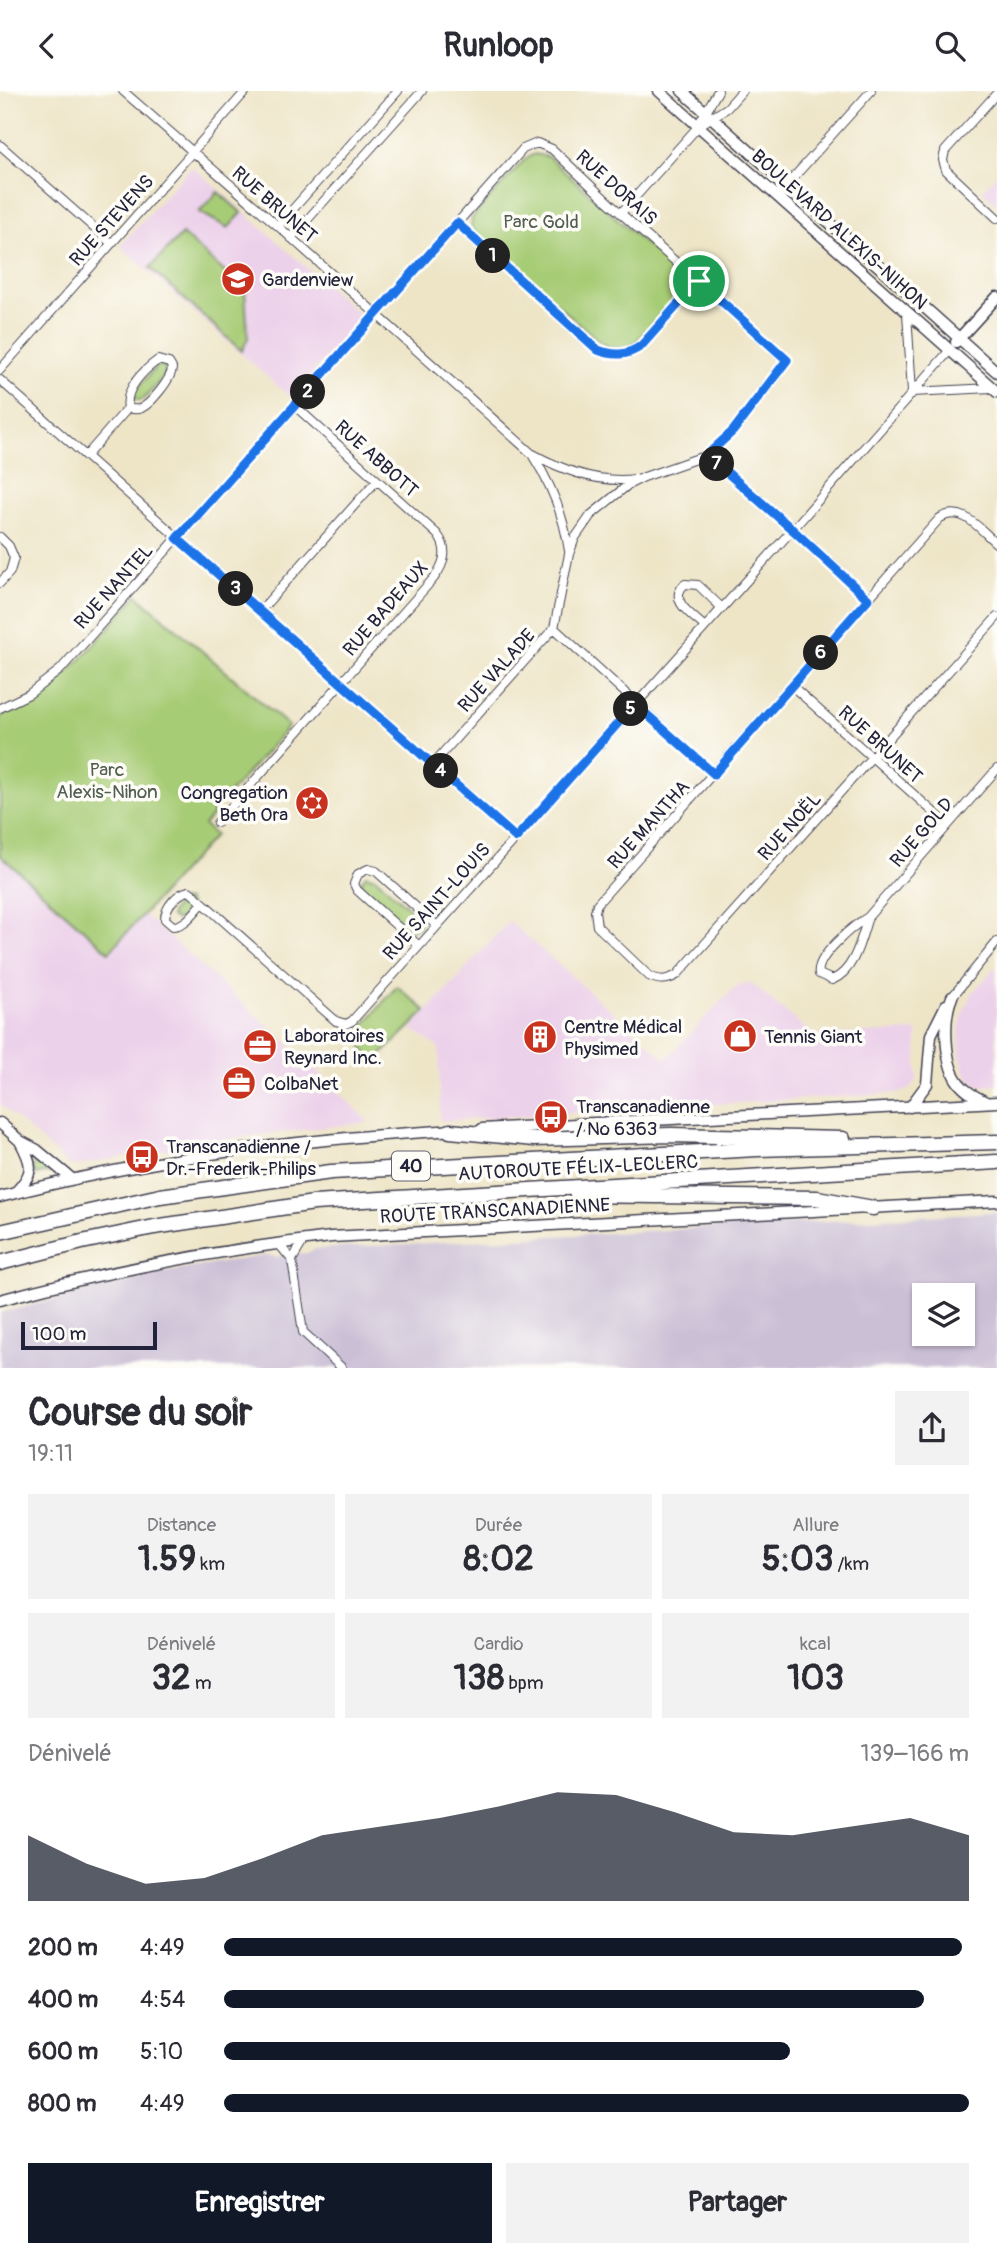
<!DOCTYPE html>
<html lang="fr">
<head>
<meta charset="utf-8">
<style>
  body { margin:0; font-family:Pangolin,sans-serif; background:#f2f2f3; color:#2b2b33; height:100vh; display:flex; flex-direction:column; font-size:26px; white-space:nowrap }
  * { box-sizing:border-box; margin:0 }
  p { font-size:23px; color:#7c7c81 }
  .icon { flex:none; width:38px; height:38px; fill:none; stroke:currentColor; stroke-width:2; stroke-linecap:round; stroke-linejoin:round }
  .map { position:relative; height:1277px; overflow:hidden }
  .details { display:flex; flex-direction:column; background:#fff; flex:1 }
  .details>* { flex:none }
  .tools { position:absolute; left:912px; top:1192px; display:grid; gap:14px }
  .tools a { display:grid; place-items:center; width:63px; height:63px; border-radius:0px; background:#fff; box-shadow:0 2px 5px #0004; font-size:35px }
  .scale { position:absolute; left:21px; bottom:18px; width:136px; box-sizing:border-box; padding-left:7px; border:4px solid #22223b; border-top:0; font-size:19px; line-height:24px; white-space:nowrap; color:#22223b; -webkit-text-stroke:5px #fdfcf7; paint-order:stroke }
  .pin { position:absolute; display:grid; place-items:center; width:60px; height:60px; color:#fff; margin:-30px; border:4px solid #fff; border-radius:50%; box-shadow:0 2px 7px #0007 }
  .km { position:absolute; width:35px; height:35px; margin:-18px; border-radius:50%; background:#222; color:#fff; font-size:19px; line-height:35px; text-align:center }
  .round { display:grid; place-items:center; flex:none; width:74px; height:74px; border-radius:0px; background:#f2f2f3 }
  .overview { display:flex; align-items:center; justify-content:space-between; height:119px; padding:0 28px }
  h1 { font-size:38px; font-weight:800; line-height:52px }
  .figures { display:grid; grid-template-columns:repeat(3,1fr); gap:10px; height:119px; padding:7px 28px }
  .figures div { display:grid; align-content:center; border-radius:0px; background:#f2f2f3; text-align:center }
  .figures b { font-size:35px; font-weight:800 }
  .figures small { font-size:19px; font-weight:400 }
  .figures p { font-size:19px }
  .chart { height:196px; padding:14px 28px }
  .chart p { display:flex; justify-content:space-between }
  .chart svg { width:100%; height:126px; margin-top:7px; fill:#111827; opacity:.7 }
  .primary-button { display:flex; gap:14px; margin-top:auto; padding:14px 28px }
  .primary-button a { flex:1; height:80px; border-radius:0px; background:#111827; color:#fff; font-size:28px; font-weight:800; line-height:80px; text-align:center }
  .primary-button a+a { background:#f2f2f3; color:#2b2b33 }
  ul { padding:0 28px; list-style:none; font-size:23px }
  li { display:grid; grid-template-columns:112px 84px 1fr; align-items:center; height:52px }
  li i { height:18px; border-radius:9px; background:#111827 }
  header { display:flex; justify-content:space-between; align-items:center; height:91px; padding:0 28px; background:#fff; font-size:32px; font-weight:800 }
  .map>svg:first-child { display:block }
</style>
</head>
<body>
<header><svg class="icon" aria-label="back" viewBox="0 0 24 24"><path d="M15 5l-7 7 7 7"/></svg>Runloop<svg class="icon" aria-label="search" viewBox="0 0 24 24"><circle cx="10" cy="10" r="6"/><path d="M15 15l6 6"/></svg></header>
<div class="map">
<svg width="997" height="1277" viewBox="0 0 997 1277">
  <rect width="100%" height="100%" fill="#fdfcf7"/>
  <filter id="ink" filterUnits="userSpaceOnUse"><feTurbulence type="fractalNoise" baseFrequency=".0143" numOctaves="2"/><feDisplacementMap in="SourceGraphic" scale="14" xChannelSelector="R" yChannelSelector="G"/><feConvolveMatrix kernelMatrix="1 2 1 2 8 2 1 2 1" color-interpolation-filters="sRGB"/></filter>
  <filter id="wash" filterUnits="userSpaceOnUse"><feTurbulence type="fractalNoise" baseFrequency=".00686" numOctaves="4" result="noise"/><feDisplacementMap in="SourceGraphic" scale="28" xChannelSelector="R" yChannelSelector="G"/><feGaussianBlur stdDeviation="1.57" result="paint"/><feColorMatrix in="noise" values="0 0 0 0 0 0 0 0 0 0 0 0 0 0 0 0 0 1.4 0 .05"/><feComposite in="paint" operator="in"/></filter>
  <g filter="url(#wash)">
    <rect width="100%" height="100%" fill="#eee5c7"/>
    <path fill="#ecd1ea" d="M194,77L359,223V229L290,306L120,155L189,78Z
      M997,83V113L982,100Z
      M0,764L109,861L143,823L312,974L369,1031L217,1049L75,1075L68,1073L0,1013Z
      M509,830L666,968L735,896L751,892L813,944L917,940V989L908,999L898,1002L440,1030L439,957L411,938Z
      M996,875L997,994L978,995L969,987L964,978L960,964L959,939L963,921L973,901Z"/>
    <path fill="#cbbfd5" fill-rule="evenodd" d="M997,1121V1277H0V1222L161,1182L268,1164L275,1166L307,1162L316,1158ZM924,1204H962V1242H924Z"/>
    <path fill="#a7cc76" stroke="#647758" stroke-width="2" d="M535,63L548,66L686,189V195L636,251C624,259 614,259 601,252L471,137L472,127L526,67Z
      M218,101L242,122L228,137L199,121Z
      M182,143L245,199L248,247L242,260L150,177Z
      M161,274L165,276L166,283L143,309H135L134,301L157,275Z
      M137,504L289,635L212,722L213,724L204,734L215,744L109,861L0,764V625C60,603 96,550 137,504Z
      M366,784L376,787L418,825L421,831L419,837L412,839L408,837L363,798L361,791Z
      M182,809L188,810L190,817L180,828L175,829L171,826V821Z
      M397,895L426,920L374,971L364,959L357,942Z
      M34,1063L52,1079V1081L34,1084Z"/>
  </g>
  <g filter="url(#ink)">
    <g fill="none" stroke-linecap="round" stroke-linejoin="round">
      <g stroke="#413f50" stroke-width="10">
        <path id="street" d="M123,0L278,135L531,362C562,379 599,393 635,388
          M997,2L945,60L943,69L946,79L997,127
          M698,35L727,17L742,0
          M0,54L111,152
          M777,105L871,0
          M621,122L695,39L718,0
          M457,132L598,259C614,265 627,265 641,255L699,190
          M278,135L398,0
          M291,147L422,0
          M907,222L912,301
          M0,279L246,0
          M0,289L516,747
          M912,301L992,297
          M707,364L793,438L868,508
          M86,365L128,317C124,298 144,279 158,269L169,272L172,277C172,287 150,315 139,318C135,319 132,318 128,317
          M533,365C552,395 564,425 569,460
          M0,446L9,455L14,467L10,481L0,492
          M997,453C979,438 964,414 940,427L597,813L595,820L597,835L649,885C660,890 666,890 677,884L997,526
          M260,520L377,389
          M705,536C692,524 667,509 685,493L698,494L722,517
          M554,537L714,683
          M792,595L948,734
          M0,617L29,603L60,579L523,58L537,52L552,58L608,111L787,269L733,340L707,364L644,386L628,394L591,424L575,447L569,463L554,537L433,673
          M217,732L434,487C445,472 449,458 437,443L295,315
          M203,812C194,821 186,835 173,835L165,828C165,816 177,802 189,800L193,803L336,930L346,933L352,930L793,438L950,259
          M868,826C861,847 855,880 832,889L819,883C815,866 854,834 868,826L997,678
          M419,855L357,799L354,793L358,783L368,778L376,780L437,835
          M952,906L997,851
          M278,1152L292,1169L303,1241L342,1277
          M292,1169L304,1149"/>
      </g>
      <g stroke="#413f50" stroke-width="13">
        <path id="secondary" d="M659,0L997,301
          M682,0L997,281
          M956,251L997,206
          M952,906C943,927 944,974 959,992C966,1001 976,1006 986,1011
          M910,1016L927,993L931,944L946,914
          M0,1032L20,1050L37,1059L72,1088
          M482,1038L997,1011
          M15,1102C35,1081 33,1074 20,1050
          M0,1106C153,1066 299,1048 456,1039
          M0,1209C109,1179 219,1159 331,1146L997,1110"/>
      </g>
      <g stroke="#413f50" stroke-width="17">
        <path id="highway" d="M450,1040L534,1048L671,1044L843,1048
          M577,1104L817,1107L873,1117
          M0,1141L160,1105L331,1081L757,1058L997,1051
          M0,1172L82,1151L154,1136L314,1112L997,1071"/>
      </g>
      <use href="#street" stroke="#fff" stroke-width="8"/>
      <use href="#secondary" stroke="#fff" stroke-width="10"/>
      <use href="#highway" stroke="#fff" stroke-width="14"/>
    </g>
  </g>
  <g fill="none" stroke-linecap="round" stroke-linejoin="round" filter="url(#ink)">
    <g stroke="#fff" stroke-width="14">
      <path id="route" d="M457,132L598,259C614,265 627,265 641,255L699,190L787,269L733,340L707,364L793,439L868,508L714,683L635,613L516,747L177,447Z"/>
    </g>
    <use href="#route" stroke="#1a73e8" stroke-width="9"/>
  </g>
  <defs>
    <g id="school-disc" transform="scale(1.75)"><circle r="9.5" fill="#c8321e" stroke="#fdfcf7"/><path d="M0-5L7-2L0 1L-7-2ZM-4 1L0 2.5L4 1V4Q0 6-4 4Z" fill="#fff"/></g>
    <g id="synagogue-disc" transform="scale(1.75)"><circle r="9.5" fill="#c8321e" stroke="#fdfcf7"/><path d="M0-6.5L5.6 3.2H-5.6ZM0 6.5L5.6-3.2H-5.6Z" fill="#fff"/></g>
    <g id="shop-disc" transform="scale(1.75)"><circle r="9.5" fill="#c8321e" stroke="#fdfcf7"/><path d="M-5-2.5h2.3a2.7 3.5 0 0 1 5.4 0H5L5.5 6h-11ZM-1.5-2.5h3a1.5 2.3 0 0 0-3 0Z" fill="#fff"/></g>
    <g id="building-disc" transform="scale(1.75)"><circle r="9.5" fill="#c8321e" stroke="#fdfcf7"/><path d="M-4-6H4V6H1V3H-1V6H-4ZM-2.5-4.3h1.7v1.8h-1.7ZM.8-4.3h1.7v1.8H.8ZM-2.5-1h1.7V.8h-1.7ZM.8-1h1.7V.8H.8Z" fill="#fff"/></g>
    <g id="office-disc" transform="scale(1.75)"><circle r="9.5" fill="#c8321e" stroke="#fdfcf7"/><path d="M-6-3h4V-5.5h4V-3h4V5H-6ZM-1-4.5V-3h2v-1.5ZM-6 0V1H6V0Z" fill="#fff"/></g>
    <g id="bus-disc" transform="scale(1.75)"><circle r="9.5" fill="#c8321e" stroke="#fdfcf7"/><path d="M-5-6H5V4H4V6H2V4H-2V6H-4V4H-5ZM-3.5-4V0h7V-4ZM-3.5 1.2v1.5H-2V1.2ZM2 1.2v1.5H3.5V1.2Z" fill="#fff"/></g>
  </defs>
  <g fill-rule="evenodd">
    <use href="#school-disc" x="238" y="188"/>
    <use href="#synagogue-disc" x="312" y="712"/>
    <use href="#shop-disc" x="740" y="945"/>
    <use href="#building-disc" x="540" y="946"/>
    <use href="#office-disc" x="260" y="955"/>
    <use href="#office-disc" x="239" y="992"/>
    <use href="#bus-disc" x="551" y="1026"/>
    <use href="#bus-disc" x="142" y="1066"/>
  </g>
  <g text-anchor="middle" stroke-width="7" stroke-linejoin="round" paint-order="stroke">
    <rect fill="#fdfcf7" stroke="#646373" stroke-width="2" x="392" y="1060.5" width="38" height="29" rx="5"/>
    <g font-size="18" font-weight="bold" fill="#22223b">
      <text x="411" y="1081">40</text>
    </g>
    <g font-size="19" fill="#22223b" stroke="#fdfcf7">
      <text transform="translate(617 96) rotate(42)" y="7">RUE DORAIS</text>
      <text transform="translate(275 113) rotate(41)" y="7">RUE BRUNET</text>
      <text transform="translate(111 129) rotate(-48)" y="7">RUE STEVENS</text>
      <text transform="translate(840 138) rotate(42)" y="7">BOULEVARD ALEXIS-NIHON</text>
      <text transform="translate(377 367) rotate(42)" y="7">RUE ABBOTT</text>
      <text transform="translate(113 495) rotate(-48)" y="7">RUE NANTEL</text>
      <text transform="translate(385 517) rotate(-49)" y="7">RUE BADEAUX</text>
      <text transform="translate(496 579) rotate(-48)" y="7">RUE VALADE</text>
      <text transform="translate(881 653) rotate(42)" y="7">RUE BRUNET</text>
      <text transform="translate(648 733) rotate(-48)" y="7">RUE MANTHA</text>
      <text transform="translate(789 735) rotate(-48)" y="7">RUE NOËL</text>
      <text transform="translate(921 741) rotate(-49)" y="7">RUE GOLD</text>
      <text transform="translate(436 810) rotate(-48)" y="7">RUE SAINT-LOUIS</text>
      <text transform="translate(578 1076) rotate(-3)" y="7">AUTOROUTE FÉLIX-LECLERC</text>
      <text transform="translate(495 1119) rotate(-3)" y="7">ROUTE TRANSCANADIENNE</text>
    </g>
    <g font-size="19" fill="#515e50" stroke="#fdfcf7">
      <text x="541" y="137">Parc Gold</text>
      <text x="107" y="685">Parc<tspan x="107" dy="22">Alexis-Nihon</tspan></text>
    </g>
    <g font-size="19" fill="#22223b" stroke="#fdfcf7" text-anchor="start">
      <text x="262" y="195">Gardenview</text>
      <text x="288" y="708" text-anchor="end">Congregation<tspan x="288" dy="22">Beth Ora</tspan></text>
      <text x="564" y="942">Centre Médical<tspan x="564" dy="22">Physimed</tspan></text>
      <text x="284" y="951">Laboratoires<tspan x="284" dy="22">Reynard Inc.</tspan></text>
      <text x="764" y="952">Tennis Giant</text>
      <text x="264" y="999">ColbaNet</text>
      <text x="576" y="1022">Transcanadienne<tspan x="576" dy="22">/ No 6363</tspan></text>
      <text x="166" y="1062">Transcanadienne /<tspan x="166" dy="22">Dr.-Frederik-Philips</tspan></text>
    </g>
  </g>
</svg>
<div class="tools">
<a><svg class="icon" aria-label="layers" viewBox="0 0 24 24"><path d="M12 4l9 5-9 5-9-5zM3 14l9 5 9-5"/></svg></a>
</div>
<div class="scale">100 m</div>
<div class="pin" style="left:699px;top:190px;background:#1e9e55"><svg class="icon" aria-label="arrive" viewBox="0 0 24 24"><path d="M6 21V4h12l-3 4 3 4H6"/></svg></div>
<b class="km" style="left:493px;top:165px">1</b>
<b class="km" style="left:308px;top:301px">2</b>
<b class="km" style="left:236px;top:498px">3</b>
<b class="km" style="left:441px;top:680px">4</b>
<b class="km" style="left:631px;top:618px">5</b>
<b class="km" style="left:821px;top:562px">6</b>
<b class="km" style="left:717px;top:373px">7</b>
</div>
<section class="details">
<div class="overview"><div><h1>Course du soir</h1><p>19:11</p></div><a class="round"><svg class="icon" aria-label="share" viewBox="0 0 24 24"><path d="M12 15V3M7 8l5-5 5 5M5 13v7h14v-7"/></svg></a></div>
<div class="figures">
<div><p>Distance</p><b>1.59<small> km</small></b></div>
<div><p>Durée</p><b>8:02</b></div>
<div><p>Allure</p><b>5:03<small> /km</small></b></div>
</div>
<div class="figures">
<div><p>Dénivelé</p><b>32<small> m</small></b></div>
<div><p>Cardio</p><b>138<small> bpm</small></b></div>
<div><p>kcal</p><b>103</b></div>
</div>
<div class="chart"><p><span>Dénivelé</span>139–166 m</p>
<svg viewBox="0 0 160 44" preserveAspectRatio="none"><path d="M0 44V21L10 31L20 38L30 36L40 29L50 21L60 18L70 15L80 11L90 6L100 7L110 13L120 20L130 21L140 18L150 15L160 21V44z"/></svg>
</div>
<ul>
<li><b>200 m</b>4:49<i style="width:99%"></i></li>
<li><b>400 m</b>4:54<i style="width:94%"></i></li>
<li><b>600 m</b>5:10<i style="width:76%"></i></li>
<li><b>800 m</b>4:49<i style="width:100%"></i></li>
</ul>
<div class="primary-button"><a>Enregistrer</a><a>Partager</a></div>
</section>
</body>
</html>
